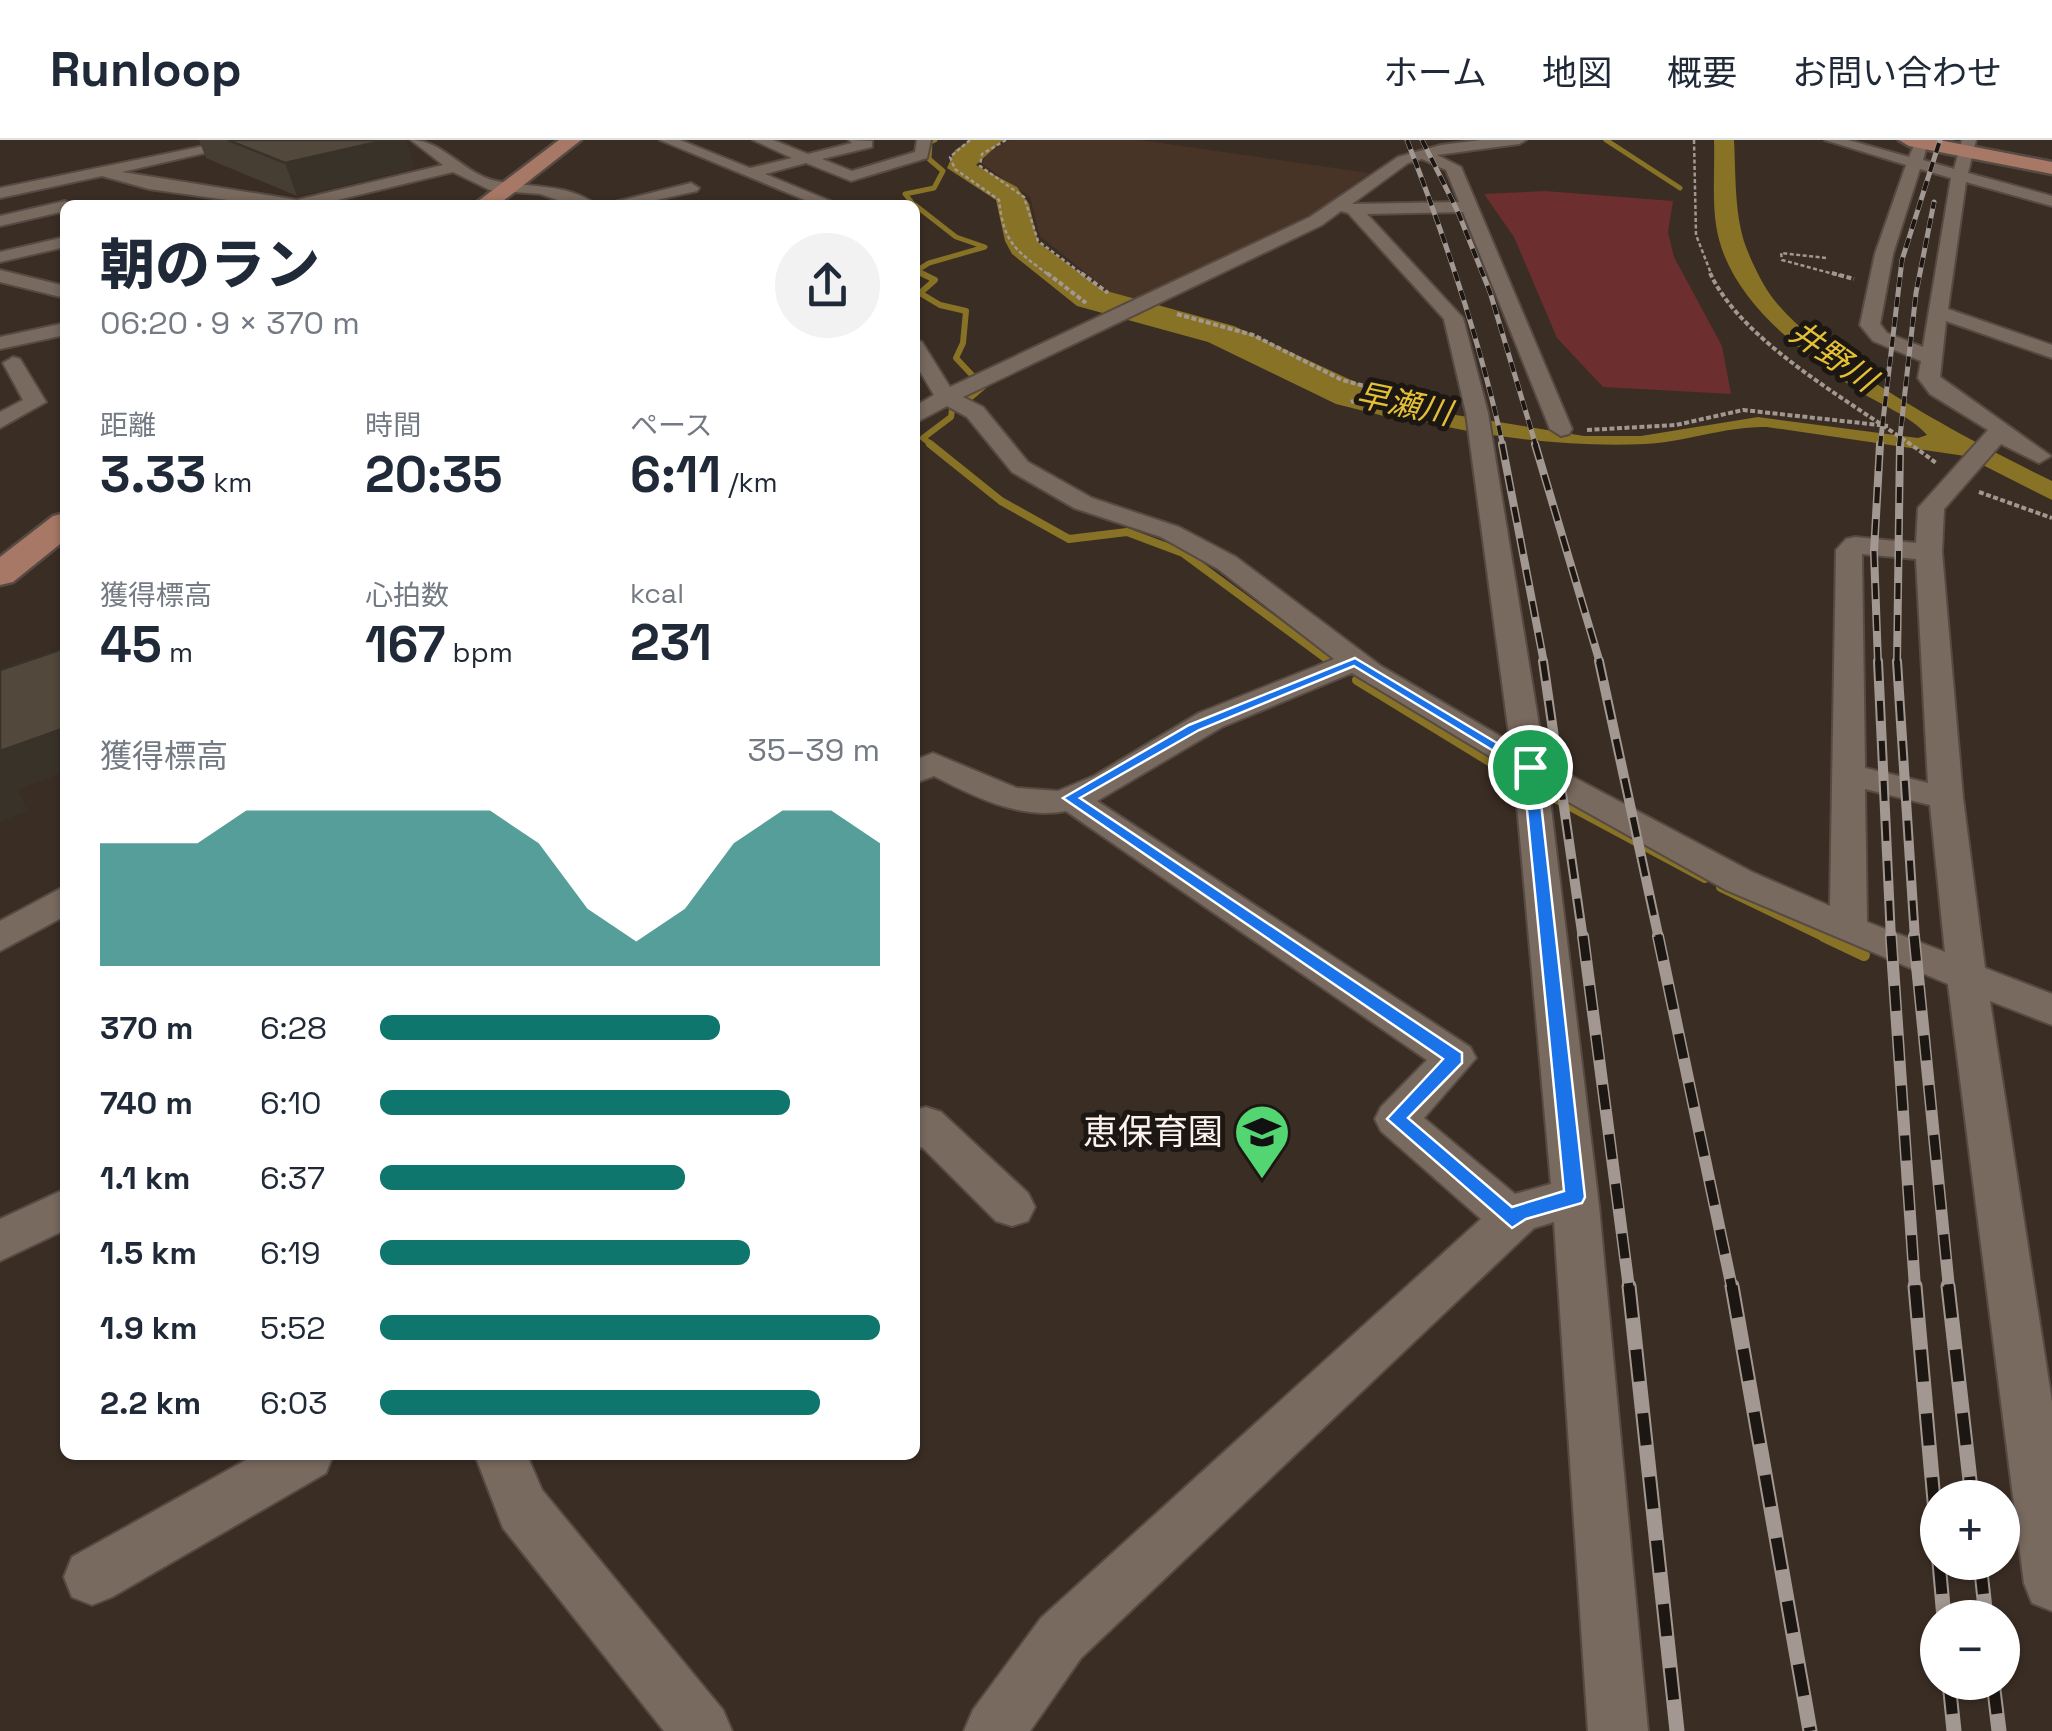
<!DOCTYPE html>
<html lang="ja">
<head>
<meta charset="utf-8">
<style>
  body { margin:0; font-family:"Space Grotesk","Noto Sans JP",sans-serif; background:#f2f2f3; color:#1f2937; height:100vh; display:flex; flex-direction:column; font-size:38px; white-space:nowrap }
  * { box-sizing:border-box; margin:0 }
  p { font-size:32px; color:#747a83 }
  .icon { flex:none; width:55px; height:55px; fill:none; stroke:currentColor; stroke-width:2; stroke-linecap:round; stroke-linejoin:round }
  .map { position:relative; flex:1; overflow:hidden }
  .panel { position:absolute; left:60px; top:60px; width:860px; height:1260px; display:flex; flex-direction:column; background:#fff; border-radius:15px; box-shadow:0 2px 8px #0004 }
  .panel>* { flex:none }
  .buttons { position:absolute; left:1920px; top:1340px; display:grid; gap:20px }
  .buttons a { display:grid; place-items:center; width:100px; height:100px; border-radius:50%; background:#fff; box-shadow:0 2px 8px #0004; font-size:50px }
  .pin { position:absolute; display:grid; place-items:center; width:85px; height:85px; color:#fff; margin:-42px; border:5px solid #fff; border-radius:50%; box-shadow:0 2px 10px #0007 }
  .round { display:grid; place-items:center; flex:none; width:105px; height:105px; border-radius:52px; background:#f2f2f3 }
  .head { display:flex; align-items:center; justify-content:space-between; height:170px; padding:0 40px }
  h1 { font-size:55px; font-weight:800; line-height:75px }
  .metrics { display:grid; grid-template-columns:repeat(3,1fr); gap:15px; height:170px; padding:10px 40px }
  .metrics div { display:grid; align-content:center }
  .metrics b { font-size:50px; font-weight:800 }
  .metrics small { font-size:28px; font-weight:400 }
  .metrics p { font-size:28px }
  .chart { height:280px; padding:20px 40px }
  .chart p { display:flex; justify-content:space-between }
  .chart svg { width:100%; height:180px; margin-top:10px; fill:#0f766e; opacity:.7 }
  ul { padding:0 40px; list-style:none; font-size:32px }
  li { display:grid; grid-template-columns:160px 120px 1fr; align-items:center; height:75px }
  li i { height:25px; border-radius:12px; background:#0f766e }
  header { display:flex; align-items:center; gap:60px; box-sizing:border-box; height:140px; padding:0 50px; background:#fff; border-bottom:2px solid #e0e1e3 }
  header strong { font-size:48px }
  nav { display:flex; gap:55px; margin-inline-start:auto; font-size:35px }
  .map>svg:first-child { display:block }
</style>
</head>
<body>
<header>
<strong>Runloop</strong>
<nav><a>ホーム</a><a>地図</a><a>概要</a><a>お問い合わせ</a></nav>
</header>
<div class="map">
<svg width="2052" height="1591" viewBox="0 0 2052 1591">
  <rect width="100%" height="100%" fill="#3a2d24"/>
  <path fill="#473427" d="M1010,0H1140L1369,33L1301,82L1135,160L1108,151L1040,96L1030,57L982,24L988,12Z"/>
  <path fill="#6c2e2f" d="M1545,51L1673,61L1668,92L1674,117L1722,206L1731,254L1603,247L1557,198L1514,97L1484,54Z"/>
  <path fill="#877225" d="M1714,0H1734C1736,34 1734,74 1746,107C1753,125 1763,146 1775,161C1829,227 1974,303 2052,341V360L1965,316L1767,287C1725,286 1687,302 1645,304C1527,309 1400,284 1291,239L1311,235L1407,267L1584,296H1641L1758,277L1918,298L1927,295C1911,276 1879,264 1857,250C1800,211 1727,159 1716,85C1712,57 1715,28 1714,0Z"/>
  <g fill="none" stroke-linecap="round" stroke-linejoin="round">
    <path stroke="#877225" stroke-width="5" d="M1606,0L1680,48
      M914,65L905,54L934,48L943,31L929,19L930,2L935,0
      M915,65L956,97L985,107L929,123L916,131L926,136"/>
    <path stroke="#877225" stroke-width="6" d="M921,133L935,140L920,153L940,165L966,171L963,203L956,218L972,235
      M970,258L983,247
      M933,306L923,298L951,277L952,270"/>
    <path stroke="#877225" stroke-width="8" d="M930,304L1001,361L1069,399L1127,392L1183,413L1332,523"/>
    <path stroke="#877225" stroke-width="10" d="M1329,521L1333,524
      M1357,540L1509,633L1705,738
      M1721,747L1829,799"/>
    <path stroke="#877225" stroke-width="12" d="M1824,796L1864,815"/>
    <path fill="#877225" fill-rule="evenodd" d="M971,0H1003L976,25L1017,47L1029,64L1038,102L1103,150L1234,186L1364,246L1411,258L1417,267L1411,276L1396,279L1336,264L1208,202L1077,166L1012,114L1005,101L996,60L947,28L955,10Z"/>
    <g stroke="#564a43" stroke-width="4">
      <path id="minor" d="M233,0H261L122,32L297,60L443,25L411,0C443,0 464,34 496,41C529,48 568,43 596,65H572L540,54L490,50L453,32L317,65H263L149,49L102,36L0,58V48Z
        M660,0H680L750,28L792,18L753,0H773L808,14L852,3L849,0L872,1V7L822,19L852,31L915,12L917,0H931L927,18L851,41L806,23L765,34L840,65H817Z
        M1481,0H1526L1519,4L1437,15L1461,27L1572,289L1569,294L1561,296L1550,289L1463,72L1367,74L1463,178L1488,273L1545,622L1752,732L1830,766L1836,410L1846,399L1855,397L1916,403L1918,368L1988,290L1930,254L1918,238L1921,221L1873,201L1860,185L1875,114L1906,25L1825,0H1848L1909,17L1915,3L1920,2L1927,6L1923,20L1954,29L1962,0H1976L1968,33L2052,56V66L1966,42L1948,169L2052,205V218L1946,181L1940,237L2051,316L2039,323L2001,304L1944,369L1942,412L1963,658L1985,828L2052,854V885L1990,861L2052,1262V1471L2032,1463L2024,1443L1948,844L1726,750L1549,651L1599,1066L1648,1591H1588L1554,1082L1534,1088L1081,1518L1030,1591H964L973,1570L1041,1478L1481,1079L1381,991L1375,979L1381,967L1427,920L1066,671C1020,680 973,656 934,636L915,643V620L933,613L1017,648L1058,651L1094,636L1199,573L1334,519L1218,429L1161,397L1074,368L1012,332L967,277L947,266L915,283V266L934,255L915,223V200L922,202L950,247L1310,77L1398,17L1441,5ZM1422,19L1446,30L1459,62L1352,64L1408,23ZM1920,29L1951,38L1923,207L1887,193L1880,184L1893,114ZM1341,71L1348,73L1444,179L1466,273L1510,602L1381,526L1236,417L1179,387L1092,358L1028,322L983,267L963,257L1322,85ZM1862,414L1916,419L1928,643L1865,628ZM1352,533L1514,631L1551,1044L1515,1054L1424,978L1476,918L1470,907L1097,661L1222,587ZM1865,649L1930,665L1945,812L1867,782Z
        M691,43L699,48L697,51L634,65H603Z
        M65,61L72,65H65V71L0,86V76Z
        M65,97V107L0,122V112Z
        M0,130L65,146V158L0,142Z
        M65,183V195L0,209V197Z
        M13,217L20,219L46,262L0,288V272L23,260L3,223Z
        M65,746V776L0,811V781Z
        M926,967L941,972L1028,1053L1035,1067L1028,1081L1012,1086L996,1081L922,1007L915,1010V970Z
        M65,1049V1090L0,1121V1079Z
        M255,1315H333L326,1333L112,1457L92,1465L72,1457L64,1437L72,1417Z
        M475,1315H527L542,1350L723,1570L732,1591H664L503,1388Z"/>
    </g>
    <g stroke="#564a43" stroke-width="5">
      <path id="major" d="M559,0H581L498,65H473Z
        M1899,0H1939L2052,22V34L1909,6Z
        M65,373V400L13,442L0,445V417L53,376Z"/>
    </g>
    <path stroke="#a39891" stroke-width="2.5" stroke-dasharray="4 2.5" stroke-linecap="butt" d="M970,0L950,17L955,29L999,60C1004,105 1016,110 1050,136
      M1006,0L982,14L980,26L1024,57L1038,101L1085,136
      M1694,0L1696,95L1712,136
      M1826,118L1781,113L1782,120L1841,136"/>
    <path stroke="#a39891" stroke-width="4" stroke-dasharray="5 2.5" stroke-linecap="butt" d="M1047,133L1086,163
      M1081,133L1108,153
      M1710,133C1745,209 1870,271 1936,323
      M1832,133L1854,139
      M1177,174L1253,195L1342,240L1447,268
      M1351,262L1379,252
      M1587,290L1676,285L1743,270L1888,286
      M1979,352L2052,378"/>
    <use href="#minor" fill="#796a5f" fill-rule="evenodd"/>
    <use href="#major" fill="#a87866" fill-rule="evenodd"/>
    <g stroke="#a39891" stroke-width="5">
      <path id="rail-far4" d="M1407,0C1446,100 1480,201 1503,306
        M1422,0L1458,72L1490,152L1536,306
        M1880,306L1902,120L1940,0
        M1899,306L1916,153L1934,62"/>
    </g>
    <g stroke="#a39891" stroke-width="8">
      <path id="rail-far3" d="M1502,304L1544,523
        M1535,304L1600,523
        M1878,523L1874,412L1880,304
        M1897,523L1900,304"/>
    </g>
    <g stroke="#a39891" stroke-width="10">
      <path id="rail-far2" d="M1543,521L1583,799
        M1599,521L1659,799
        M1878,521L1891,799
        M1897,521L1915,799"/>
    </g>
    <g stroke="#a39891" stroke-width="12">
      <path id="rail-far1" d="M1583,796L1629,1148
        M1658,796L1732,1148
        M1891,796L1915,1148
        M1914,796L1949,1148"/>
    </g>
    <g stroke="#a39891" stroke-width="15">
      <path id="rail" d="M1629,1146L1677,1591
        M1732,1146L1810,1591
        M1915,1146L1938,1406
        M1948,1146L1972,1358
        M1939,1422L1944,1478
        M1980,1422L1986,1478
        M1949,1542L1954,1591
        M1993,1542L1999,1591"/>
    </g>
    <use href="#rail-far4" stroke="#1d1713" stroke-width="4" stroke-dasharray="10" stroke-linecap="butt"/>
    <use href="#rail-far3" stroke="#1d1713" stroke-width="5" stroke-dasharray="16" stroke-linecap="butt"/>
    <use href="#rail-far2" stroke="#1d1713" stroke-width="6" stroke-dasharray="20" stroke-linecap="butt"/>
    <use href="#rail-far1" stroke="#1d1713" stroke-width="9" stroke-dasharray="25" stroke-linecap="butt"/>
    <use href="#rail" stroke="#1d1713" stroke-width="11" stroke-dasharray="32" stroke-linecap="butt"/>
  </g>
  <path fill="#473e33" d="M199,0H406L414,28L297,56L206,18Z"/>
  <path fill="#393229" d="M386,0H406L414,28L297,56L285,23Z
    M65,588V632L18,650L28,671L0,682V611Z"/>
  <path fill="#52483b" stroke="#393229" stroke-width="2.5" d="M228,0H386L285,23Z
    M65,508V588L0,611V530Z"/>
  <path fill="#1a73e8" stroke="#fff" stroke-width="2.5" fill-rule="evenodd" d="M1355,518L1537,627L1585,1057L1582,1063L1526,1079L1512,1088L1387,979L1443,919L1063,658L1189,585ZM1354,526L1523,629L1564,1051L1512,1067L1408,978L1462,923V913L1080,658L1199,590Z"/>
  <defs>
    <g id="school-pin" transform="scale(2.875)"><path d="M0 17L-7.5 6A9.5 9.5 0 1 1 7.5 6Z" fill="#53d672" stroke="#1d1713"/><path d="M0-5L7-2L0 1L-7-2ZM-4 1L0 2.5L4 1V4Q0 6-4 4Z" fill="#111"/></g>
  </defs>
  <g fill-rule="evenodd">
    <use href="#school-pin" x="1262" y="992"/>
  </g>
  <g text-anchor="middle" stroke-width="10" stroke-linejoin="round" paint-order="stroke">
    <g font-size="32" font-style="italic" fill="#e4c035" stroke="#1d1713">
      <text transform="translate(1833 216) rotate(35)" y="11">井野川</text>
      <text transform="translate(1404 264) rotate(12)" y="11">早瀬川</text>
    </g>
    <g font-size="35" fill="#fcf3ed" stroke="#1d1713" text-anchor="end">
      <text x="1223" y="1004">恵保育園</text>
    </g>
  </g>
</svg>
<div class="buttons">
<a>+</a>
<a>−</a>
</div>
<div class="pin" style="left:1530px;top:627px;background:#1e9e55"><svg class="icon" aria-label="arrive" viewBox="0 0 24 24"><path d="M6 21V4h12l-3 4 3 4H6"/></svg></div>
<section class="panel">
<div class="head"><div><h1>朝のラン</h1><p>06:20 · 9 × 370 m</p></div><a class="round"><svg class="icon" aria-label="share" viewBox="0 0 24 24"><path d="M12 15V3M7 8l5-5 5 5M5 13v7h14v-7"/></svg></a></div>
<div class="metrics">
<div><p>距離</p><b>3.33<small> km</small></b></div>
<div><p>時間</p><b>20:35</b></div>
<div><p>ペース</p><b>6:11<small> /km</small></b></div>
</div>
<div class="metrics">
<div><p>獲得標高</p><b>45<small> m</small></b></div>
<div><p>心拍数</p><b>167<small> bpm</small></b></div>
<div><p>kcal</p><b>231</b></div>
</div>
<div class="chart"><p><span>獲得標高</span>35–39 m</p>
<svg viewBox="0 0 160 44" preserveAspectRatio="none"><path d="M0 44V14L10 14L20 14L30 6L40 6L50 6L60 6L70 6L80 6L90 14L100 30L110 38L120 30L130 14L140 6L150 6L160 14V44z"/></svg>
</div>
<ul>
<li><b>370 m</b>6:28<i style="width:68%"></i></li>
<li><b>740 m</b>6:10<i style="width:82%"></i></li>
<li><b>1.1 km</b>6:37<i style="width:61%"></i></li>
<li><b>1.5 km</b>6:19<i style="width:74%"></i></li>
<li><b>1.9 km</b>5:52<i style="width:100%"></i></li>
<li><b>2.2 km</b>6:03<i style="width:88%"></i></li>
</ul>
</section>
</div>
</body>
</html>
